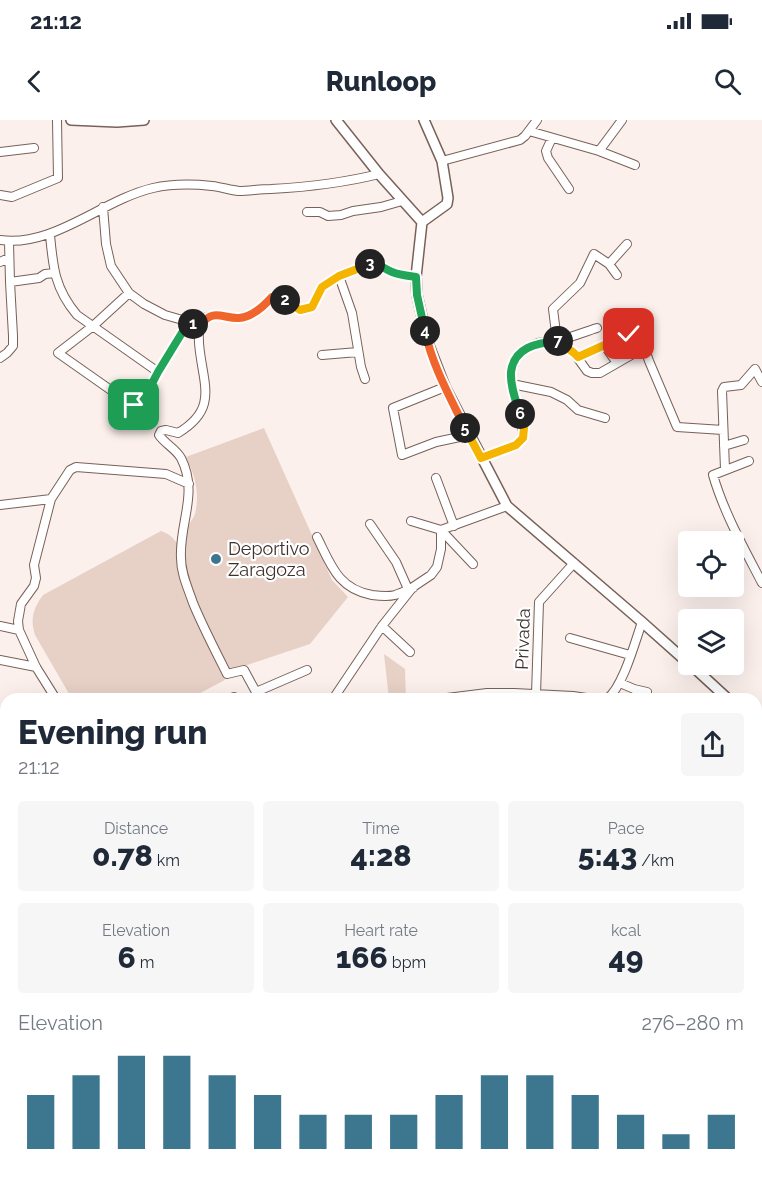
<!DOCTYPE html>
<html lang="en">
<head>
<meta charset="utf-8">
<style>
  body { margin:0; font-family:Raleway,sans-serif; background:#f6f6f7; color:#1f2937; height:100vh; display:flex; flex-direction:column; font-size:22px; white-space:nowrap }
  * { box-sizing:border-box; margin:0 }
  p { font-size:20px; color:#747a83 }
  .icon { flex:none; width:33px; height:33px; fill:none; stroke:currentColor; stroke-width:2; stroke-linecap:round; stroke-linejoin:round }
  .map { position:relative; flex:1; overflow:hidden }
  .side { position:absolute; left:0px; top:573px; width:762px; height:486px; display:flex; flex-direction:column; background:#fff; border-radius:18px 18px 0 0; box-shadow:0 6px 24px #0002 }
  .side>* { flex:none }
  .controls { position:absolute; left:678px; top:411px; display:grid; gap:12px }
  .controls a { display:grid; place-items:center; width:66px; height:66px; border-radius:6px; background:#fff; box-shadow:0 6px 24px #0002; font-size:30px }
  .pin { position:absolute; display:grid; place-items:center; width:51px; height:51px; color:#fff; margin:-26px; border-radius:12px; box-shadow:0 3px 9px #0006 }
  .km { position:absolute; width:30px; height:30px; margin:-15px; border-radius:50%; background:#222; color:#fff; font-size:16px; line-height:30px; text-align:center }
  .round { display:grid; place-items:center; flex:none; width:63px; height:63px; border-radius:6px; background:#f6f6f7 }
  .overview { display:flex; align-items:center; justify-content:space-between; height:102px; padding:0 18px }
  h1 { font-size:33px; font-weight:800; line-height:45px }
  .figures { display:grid; grid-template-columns:repeat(3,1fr); gap:9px; height:102px; padding:6px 18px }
  .figures div { display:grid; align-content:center; border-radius:6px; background:#f6f6f7; text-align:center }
  .figures b { font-size:30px; font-weight:800 }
  .figures small { font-size:16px; font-weight:400 }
  .figures p { font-size:16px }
  .chart { height:168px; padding:12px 18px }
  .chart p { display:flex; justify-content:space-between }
  .chart svg { width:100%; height:108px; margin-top:6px; stroke:#3c768f; stroke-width:6 }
  .status { display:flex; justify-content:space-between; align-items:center; height:42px; padding:0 30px; background:#fff; direction:ltr }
  .status svg { height:16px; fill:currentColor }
  header { display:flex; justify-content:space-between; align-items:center; height:78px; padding:0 18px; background:#fff; font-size:27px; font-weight:800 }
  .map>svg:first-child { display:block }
</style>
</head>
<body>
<div class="status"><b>21:12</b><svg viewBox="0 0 49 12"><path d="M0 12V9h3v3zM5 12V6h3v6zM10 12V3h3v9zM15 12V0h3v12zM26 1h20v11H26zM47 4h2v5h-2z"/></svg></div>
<header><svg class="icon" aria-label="back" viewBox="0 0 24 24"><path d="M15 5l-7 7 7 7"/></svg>Runloop<svg class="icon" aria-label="search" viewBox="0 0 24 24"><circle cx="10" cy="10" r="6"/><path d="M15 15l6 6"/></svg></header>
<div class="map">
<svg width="762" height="1059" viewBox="0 0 762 1059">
  <rect width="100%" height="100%" fill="#fbf0ec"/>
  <path fill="#e7d0c6" d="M264,308L332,460L348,477L310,524L241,547L223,561L189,579H72L35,515C30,499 33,489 43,475L161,411C174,415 176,424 185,431C185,423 186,415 188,407C190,402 193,399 195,394C200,373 195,355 186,337Z
    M384,534L405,549L406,579H389Z"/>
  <path fill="#a4c6d5" d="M89,1053H220L217,1059H89Z"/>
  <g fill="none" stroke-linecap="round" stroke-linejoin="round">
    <path stroke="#a4c6d5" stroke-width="12" d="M625,1053L628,1059"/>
    <g stroke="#786158" stroke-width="10">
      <path id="minor" d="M529,11L599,31L635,45
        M552,18L546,31L548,38L569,69
        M599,31L622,0
        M0,32L34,28
        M442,41L520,20L525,16L537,0
        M0,75L12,77L58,58L57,0
        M103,87L106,124L111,146L129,173L144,184L165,195L200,205
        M307,92H320L328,96L341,95L353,91L381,87L402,81
        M50,115C53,148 55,169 77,195L158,252
        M0,120C53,128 102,80 153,68C171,64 193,64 212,66C221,67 230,70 239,71C249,71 260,69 271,69C307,67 343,63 379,54
        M0,142L9,138
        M609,144L627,124
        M617,155L609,144L594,134L580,163L553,189L557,221L574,233L587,251L592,253H600L633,234
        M339,156L352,193L361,247L365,259
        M10,162L39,158L45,154L55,153
        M129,173L93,206L58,233L132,285L138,284L145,277L158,252L188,203
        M605,226L617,243
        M322,235L358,232
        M578,237L629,214H635L642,221L649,241L677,307L723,310
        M0,238L7,233L13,226V216L10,162L9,122
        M755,249L762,262
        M512,264L551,272L567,280L578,290L605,298
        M445,267L393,288L402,335L436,322L469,315
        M724,326L744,320
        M481,338L516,325L523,318C524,299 514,282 512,263C509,244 519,229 538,223C544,222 550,222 556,221C570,218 584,212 597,208
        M749,341L713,355C724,393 744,428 762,463
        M725,349L722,271L724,267L741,265L755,249
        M436,358L454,406
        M0,385L51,379
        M411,401L441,410L473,444
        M370,404L396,442L408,469
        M317,417C331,445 338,469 372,475C380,476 388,477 395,475C401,473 407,470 413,468
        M0,506L19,510
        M382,506L410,532
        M570,518L630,535
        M0,540L36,547
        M620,563L634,569L647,572
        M256,572L307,550
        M536,574L539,482L574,443
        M56,579L36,547L19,510L18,501L21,484L34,466L36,458L34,445L51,379L70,350L76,347L166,354L189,364
        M231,579L234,577
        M263,579L256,572L244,550L227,554C215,530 203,507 193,483C188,468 181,454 181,438C179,403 199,373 181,338C175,328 165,324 159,315L161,311L166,310L178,313C220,288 202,263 199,223C199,218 198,210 200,205C207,187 229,200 242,197C254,195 263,186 272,177H280L300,190L312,187L322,167L339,156L372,143L379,145L393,153L416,157
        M333,579L382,506L413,467L431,455L437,447L441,429V410L507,386
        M420,579L447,578L487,573H514L573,576L593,579
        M607,579C623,567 635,522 642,502
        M0,621H6
        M756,655L762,652
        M0,664L6,663
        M756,698L762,696
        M756,869L762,868
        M756,918L762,917
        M0,920L3,963V1032
        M756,932L762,941
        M50,1053L51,1059
        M465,1053L488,1059
        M701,1053L702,1059
        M238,1059L240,1053
        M712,1059L744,1054"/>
    </g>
    <g stroke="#786158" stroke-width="12">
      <path id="tertiary" d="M71,0L117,2L144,0
        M336,0L379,54L422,102
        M422,102L416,157L417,175L428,223L445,267L507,386L642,502L688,543
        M422,102L447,84L448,78L442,41L424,0
        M690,544L728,579
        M756,604L762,610
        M756,747H762
        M0,796H6"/>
    </g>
    <use href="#minor" stroke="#fff" stroke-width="8"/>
    <use href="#tertiary" stroke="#fff" stroke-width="9"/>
  </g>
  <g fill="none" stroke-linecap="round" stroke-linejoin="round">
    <g stroke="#fff" stroke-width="12">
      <path id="split-1" d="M134,285L138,284L145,277L158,252L188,203L193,204"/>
    </g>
    <g stroke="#fff" stroke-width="12">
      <path id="split-2" d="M193,204L200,206C213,187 223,199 239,198C252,197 264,186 272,177H280L285,180"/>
    </g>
    <g stroke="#fff" stroke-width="12">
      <path id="split-3" d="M285,180L300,190L312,187L322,167L339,156L370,144"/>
    </g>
    <g stroke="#fff" stroke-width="12">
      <path id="split-4" d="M370,144C379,143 384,149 392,152C399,155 409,156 416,157L417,175L425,211"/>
    </g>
    <g stroke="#fff" stroke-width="12">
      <path id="split-5" d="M425,211C432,245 450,277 465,308"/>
    </g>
    <g stroke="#fff" stroke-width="12">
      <path id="split-6" d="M465,308L481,338L516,325L523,318L524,308L520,294"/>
    </g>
    <g stroke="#fff" stroke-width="12">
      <path id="split-7" d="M520,294C516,281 510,266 511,252C514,227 537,223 558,221"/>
    </g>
    <g stroke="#fff" stroke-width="12">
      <path id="split-8" d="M558,221L574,233L578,237L629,214"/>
    </g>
    <use href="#split-1" stroke="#22a559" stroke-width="8"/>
    <use href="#split-2" stroke="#f0652b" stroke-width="8"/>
    <use href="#split-3" stroke="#f5b400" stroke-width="8"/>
    <use href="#split-4" stroke="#22a559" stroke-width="8"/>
    <use href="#split-5" stroke="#f0652b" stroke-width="8"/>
    <use href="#split-6" stroke="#f5b400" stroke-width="8"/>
    <use href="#split-7" stroke="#22a559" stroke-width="8"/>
    <use href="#split-8" stroke="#f5b400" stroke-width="8"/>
  </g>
  <circle fill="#3c768f" stroke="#fff" stroke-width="2" cx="216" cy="439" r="6"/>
  <g text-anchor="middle" stroke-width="4.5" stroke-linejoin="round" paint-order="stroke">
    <g font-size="18" fill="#3c312d" stroke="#fff" text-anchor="start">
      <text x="228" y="435">Deportivo<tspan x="228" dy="21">Zaragoza</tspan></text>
    </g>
    <g font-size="18" fill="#3c312d" stroke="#fff">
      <text transform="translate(523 519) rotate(-88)" y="6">Privada</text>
    </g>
  </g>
</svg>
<div class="controls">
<a><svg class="icon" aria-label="locate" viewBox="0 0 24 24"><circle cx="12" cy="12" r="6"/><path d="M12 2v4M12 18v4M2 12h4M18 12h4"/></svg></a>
<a><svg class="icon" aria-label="layers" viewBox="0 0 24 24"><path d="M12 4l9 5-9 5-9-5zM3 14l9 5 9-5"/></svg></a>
</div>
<div class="pin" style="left:134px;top:285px;background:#1e9e55"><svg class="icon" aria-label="arrive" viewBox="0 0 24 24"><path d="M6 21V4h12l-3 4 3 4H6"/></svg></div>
<div class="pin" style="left:629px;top:214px;background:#d93025"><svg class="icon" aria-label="check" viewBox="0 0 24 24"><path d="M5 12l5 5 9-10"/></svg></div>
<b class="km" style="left:193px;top:204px">1</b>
<b class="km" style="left:285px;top:180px">2</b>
<b class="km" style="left:370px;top:144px">3</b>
<b class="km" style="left:425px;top:211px">4</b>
<b class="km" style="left:465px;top:308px">5</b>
<b class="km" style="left:520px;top:294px">6</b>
<b class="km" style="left:558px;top:221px">7</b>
<section class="side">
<div class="overview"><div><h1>Evening run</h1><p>21:12</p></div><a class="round"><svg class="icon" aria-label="share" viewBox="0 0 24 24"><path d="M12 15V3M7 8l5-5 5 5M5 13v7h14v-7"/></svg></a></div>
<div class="figures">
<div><p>Distance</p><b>0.78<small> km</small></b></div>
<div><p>Time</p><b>4:28</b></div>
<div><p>Pace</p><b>5:43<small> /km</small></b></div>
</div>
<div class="figures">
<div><p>Elevation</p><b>6<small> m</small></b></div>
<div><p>Heart rate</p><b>166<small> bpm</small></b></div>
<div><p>kcal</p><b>49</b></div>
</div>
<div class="chart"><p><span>Elevation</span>276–280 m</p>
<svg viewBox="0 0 160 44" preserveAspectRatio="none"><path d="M5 44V22M15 44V14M25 44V6M35 44V6M45 44V14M55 44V22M65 44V30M75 44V30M85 44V30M95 44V22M105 44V14M115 44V14M125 44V22M135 44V30M145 44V38M155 44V30"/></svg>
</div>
</section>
</div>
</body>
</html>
